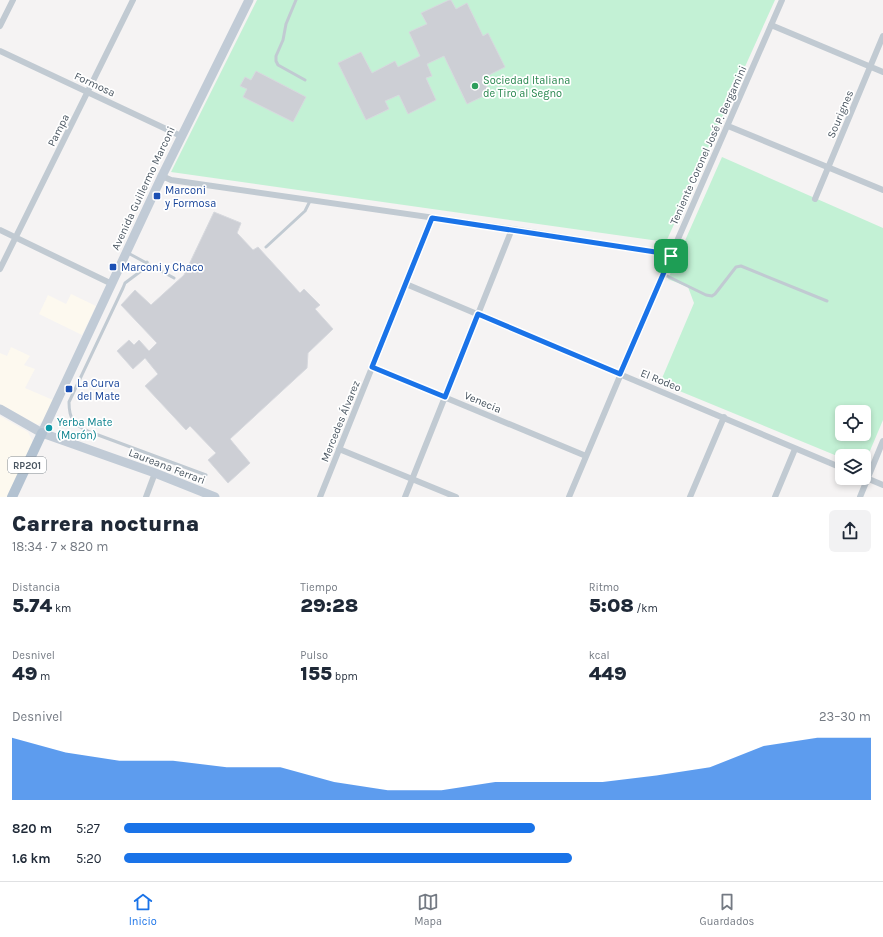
<!DOCTYPE html>
<html lang="es">
<head>
<meta charset="utf-8">
<style>
  body { margin:0; font-family:Karla,sans-serif; background:#f2f2f3; color:#1f2937; height:100vh; display:flex; flex-direction:column; font-size:15px; white-space:nowrap }
  * { box-sizing:border-box; margin:0 }
  p { font-size:13px; color:#747a83 }
  .icon { flex:none; width:22px; height:22px; fill:none; stroke:currentColor; stroke-width:2; stroke-linecap:round; stroke-linejoin:round }
  .map { position:relative; height:497px; overflow:hidden }
  .sheet { display:flex; flex-direction:column; background:#fff; flex:1 }
  .sheet>* { flex:none }
  .controls { position:absolute; left:835px; top:405px; display:grid; gap:8px }
  .controls a { display:grid; place-items:center; width:36px; height:36px; border-radius:6px; background:#fff; box-shadow:0 2px 6px #0003; font-size:20px }
  .pin { position:absolute; display:grid; place-items:center; width:34px; height:34px; color:#fff; margin:-17px; border-radius:8px; box-shadow:0 2px 6px #0006 }
  .round { display:grid; place-items:center; flex:none; width:42px; height:42px; border-radius:6px; background:#f2f2f3 }
  .head { display:flex; align-items:center; justify-content:space-between; height:68px; padding:0 12px }
  h1 { font-size:22px; font-weight:800; line-height:30px }
  .stats { display:grid; grid-template-columns:repeat(3,1fr); gap:6px; height:68px; padding:4px 12px }
  .stats div { display:grid; align-content:center }
  .stats b { font-size:20px; font-weight:800 }
  .stats small { font-size:11px; font-weight:400 }
  .stats p { font-size:11px }
  .chart { height:112px; padding:8px 12px }
  .chart p { display:flex; justify-content:space-between }
  .chart svg { width:100%; height:72px; margin-top:4px; fill:#1a73e8; opacity:.7 }
  ul { padding:0 12px; list-style:none; font-size:13px }
  li { display:grid; grid-template-columns:64px 48px 1fr; align-items:center; height:30px }
  li i { height:10px; border-radius:5px; background:#1a73e8 }
  .dock { display:flex; justify-content:space-around; align-items:center; height:56px; border-top:1px solid #e0e1e3; background:#fff; font-size:11px; color:#747a83 }
  .dock a { display:grid; justify-items:center; gap:2px }
  .dock .on { color:#1a73e8 }
  .map>svg:first-child { display:block }
</style>
</head>
<body>
<div class="map">
<svg width="883" height="497" viewBox="0 0 883 497">
  <rect width="100%" height="100%" fill="#f5f3f3"/>
  <path fill="#fdf9ef" d="M71,294L96,306L82,335L39,314L48,295L66,304Z
    M11,347L30,356L24,365L35,369L25,388L53,400L43,421L38,425L0,404V353L7,356Z
    M0,416L28,432L32,440V444L7,497H0Z"/>
  <path fill="#c3f1d5" fill-rule="evenodd" d="M257,0H775L666,242L171,172Z
    M722,157L883,228V420L864,465V456H842V458L660,383L694,303L688,287L668,279ZM842,412H864V434H842Z"/>
  <path fill="#cdcfd5" stroke="#d7d9de" d="M449,0H451L456,9L467,3L483,36L488,33L505,67L483,78L490,93L467,104L444,56L427,64L432,76L426,78L436,100L408,114L399,95L385,101L389,109L366,120L338,63L361,52L372,73L395,61L398,67L420,56L409,32L427,24L421,13Z
    M256,71L306,97L293,122L243,97L247,89L240,86L245,77L251,80Z
    M214,212L241,223L237,233L253,250L258,247L300,293L304,289L320,305L315,309L333,329L308,353L307,368L230,439L250,463L228,483L208,460L216,453L190,426L186,430L145,386L158,374L145,358L133,369L117,351L129,340L134,345L139,340L149,351L157,343L121,305L135,290L151,305L184,275Z"/>
  <g fill="none" stroke-linecap="round" stroke-linejoin="round">
    <path stroke="#c1cad2" stroke-width="3" d="M296,0L286,24L283,40L276,56V61L278,65L305,80
      M266,247L305,211L310,201
      M128,253L174,278
      M147,262L141,271L125,283L123,288L69,402C69,420 74,425 90,432L206,475
      M663,274L706,295L712,296L715,294L736,267L741,266L827,301"/>
    <path stroke="#c1cad2" stroke-width="6" d="M771,25L883,72
      M0,26L13,0
      M0,51L181,136
      M728,126L883,190
      M162,176L171,180L512,229L662,253L671,255
      M815,199L883,36
      M0,230L112,284
      M0,269L133,0
      M406,284L842,468
      M372,367L586,456
      M339,449L456,497
      M864,477L883,485
      M146,497L155,473
      M320,497L432,218
      M405,497L512,229
      M569,497L671,255L782,0
      M690,497L724,417
      M775,497L795,449
      M860,497L883,441"/>
    <path stroke="#c1cbd6" stroke-width="9" d="M0,409L42,433L155,473L215,497
      M42,433L162,176L249,0"/>
    <path stroke="#b3c2d1" stroke-width="10" d="M12,497L42,433"/>
  </g>
  <g fill="none" stroke-linecap="round" stroke-linejoin="round">
    <g stroke="#fff" stroke-width="8">
      <path id="route" d="M432,218L662,253L671,256L620,374L478,314L445,397L372,367Z"/>
    </g>
    <use href="#route" stroke="#1a73e8" stroke-width="5"/>
  </g>
  <circle fill="#2e9e5b" stroke="#fff" stroke-width="1.5" cx="475" cy="86" r="4"/>
  <g fill="#1a4fb4" stroke="#fff" stroke-width="1.5">
    <rect x="153" y="192" width="8" height="8" rx="2"/>
    <rect x="109" y="263" width="8" height="8" rx="2"/>
    <rect x="65" y="385" width="8" height="8" rx="2"/>
  </g>
  <circle fill="#0f9aa8" stroke="#fff" stroke-width="1.5" cx="49" cy="428" r="4"/>
  <g text-anchor="middle" stroke-width="3.5" stroke-linejoin="round" paint-order="stroke">
    <rect fill="#fff" stroke="#808990" stroke-width="1" x="8" y="457" width="38" height="16" rx="3"/>
    <g font-size="10" font-weight="bold" fill="#4a5661">
      <text x="27" y="469">RP201</text>
    </g>
    <g font-size="11" fill="#27864d" stroke="#fff" text-anchor="start">
      <text x="483" y="84">Sociedad Italiana<tspan x="483" dy="13">de Tiro al Segno</tspan></text>
    </g>
    <g font-size="11" fill="#4a5661" stroke="#fff">
      <text transform="translate(95 84) rotate(25)" y="4">Formosa</text>
      <text transform="translate(840 114) rotate(-67)" y="4">Sourignes</text>
      <text transform="translate(58 130) rotate(-63)" y="4">Pampa</text>
      <text transform="translate(708 145) rotate(-66)" y="4">Teniente Coronel José P. Bergamini</text>
      <text transform="translate(143 188) rotate(-65)" y="4">Avenida Guillermo Marconi</text>
      <text transform="translate(661 380) rotate(22)" y="4">El Rodeo</text>
      <text transform="translate(483 402) rotate(23)" y="4">Venecia</text>
      <text transform="translate(340 421) rotate(-68)" y="4">Mercedes Álvarez</text>
      <text transform="translate(167 466) rotate(21)" y="4">Laureana Ferrari</text>
    </g>
    <g font-size="11" fill="#164399" stroke="#fff" text-anchor="start">
      <text x="165" y="194">Marconi<tspan x="165" dy="13">y Formosa</tspan></text>
      <text x="121" y="271">Marconi y Chaco</text>
      <text x="77" y="387">La Curva<tspan x="77" dy="13">del Mate</tspan></text>
    </g>
    <g font-size="11" fill="#0d838f" stroke="#fff" text-anchor="start">
      <text x="57" y="426">Yerba Mate<tspan x="57" dy="13">(Morón)</tspan></text>
    </g>
  </g>
</svg>
<div class="controls">
<a><svg class="icon" aria-label="locate" viewBox="0 0 24 24"><circle cx="12" cy="12" r="6"/><path d="M12 2v4M12 18v4M2 12h4M18 12h4"/></svg></a>
<a><svg class="icon" aria-label="layers" viewBox="0 0 24 24"><path d="M12 4l9 5-9 5-9-5zM3 14l9 5 9-5"/></svg></a>
</div>
<div class="pin" style="left:671px;top:256px;background:#1e9e55"><svg class="icon" aria-label="arrive" viewBox="0 0 24 24"><path d="M6 21V4h12l-3 4 3 4H6"/></svg></div>
</div>
<section class="sheet">
<div class="head"><div><h1>Carrera nocturna</h1><p>18:34 · 7 × 820 m</p></div><a class="round"><svg class="icon" aria-label="share" viewBox="0 0 24 24"><path d="M12 15V3M7 8l5-5 5 5M5 13v7h14v-7"/></svg></a></div>
<div class="stats">
<div><p>Distancia</p><b>5.74<small> km</small></b></div>
<div><p>Tiempo</p><b>29:28</b></div>
<div><p>Ritmo</p><b>5:08<small> /km</small></b></div>
</div>
<div class="stats">
<div><p>Desnivel</p><b>49<small> m</small></b></div>
<div><p>Pulso</p><b>155<small> bpm</small></b></div>
<div><p>kcal</p><b>449</b></div>
</div>
<div class="chart"><p><span>Desnivel</span>23–30 m</p>
<svg viewBox="0 0 160 44" preserveAspectRatio="none"><path d="M0 44V6L10 15L20 20L30 20L40 24L50 24L60 33L70 38L80 38L90 33L100 33L110 33L120 29L130 24L140 11L150 6L160 6V44z"/></svg>
</div>
<ul>
<li><b>820 m</b>5:27<i style="width:55%"></i></li>
<li><b>1.6 km</b>5:20<i style="width:60%"></i></li>
</ul>
</section>
<nav class="dock">
<a class="on"><svg class="icon" aria-label="home" viewBox="0 0 24 24"><path d="M3 11l9-7 9 7M6 9v11h12V9"/></svg>Inicio</a>
<a><svg class="icon" aria-label="map" viewBox="0 0 24 24"><path d="M3 6l6-2 6 2 6-2v14l-6 2-6-2-6 2zM9 4v14M15 6v14"/></svg>Mapa</a>
<a><svg class="icon" aria-label="saved" viewBox="0 0 24 24"><path d="M7 4h10v16l-5-4-5 4z"/></svg>Guardados</a>
</nav>
</body>
</html>
